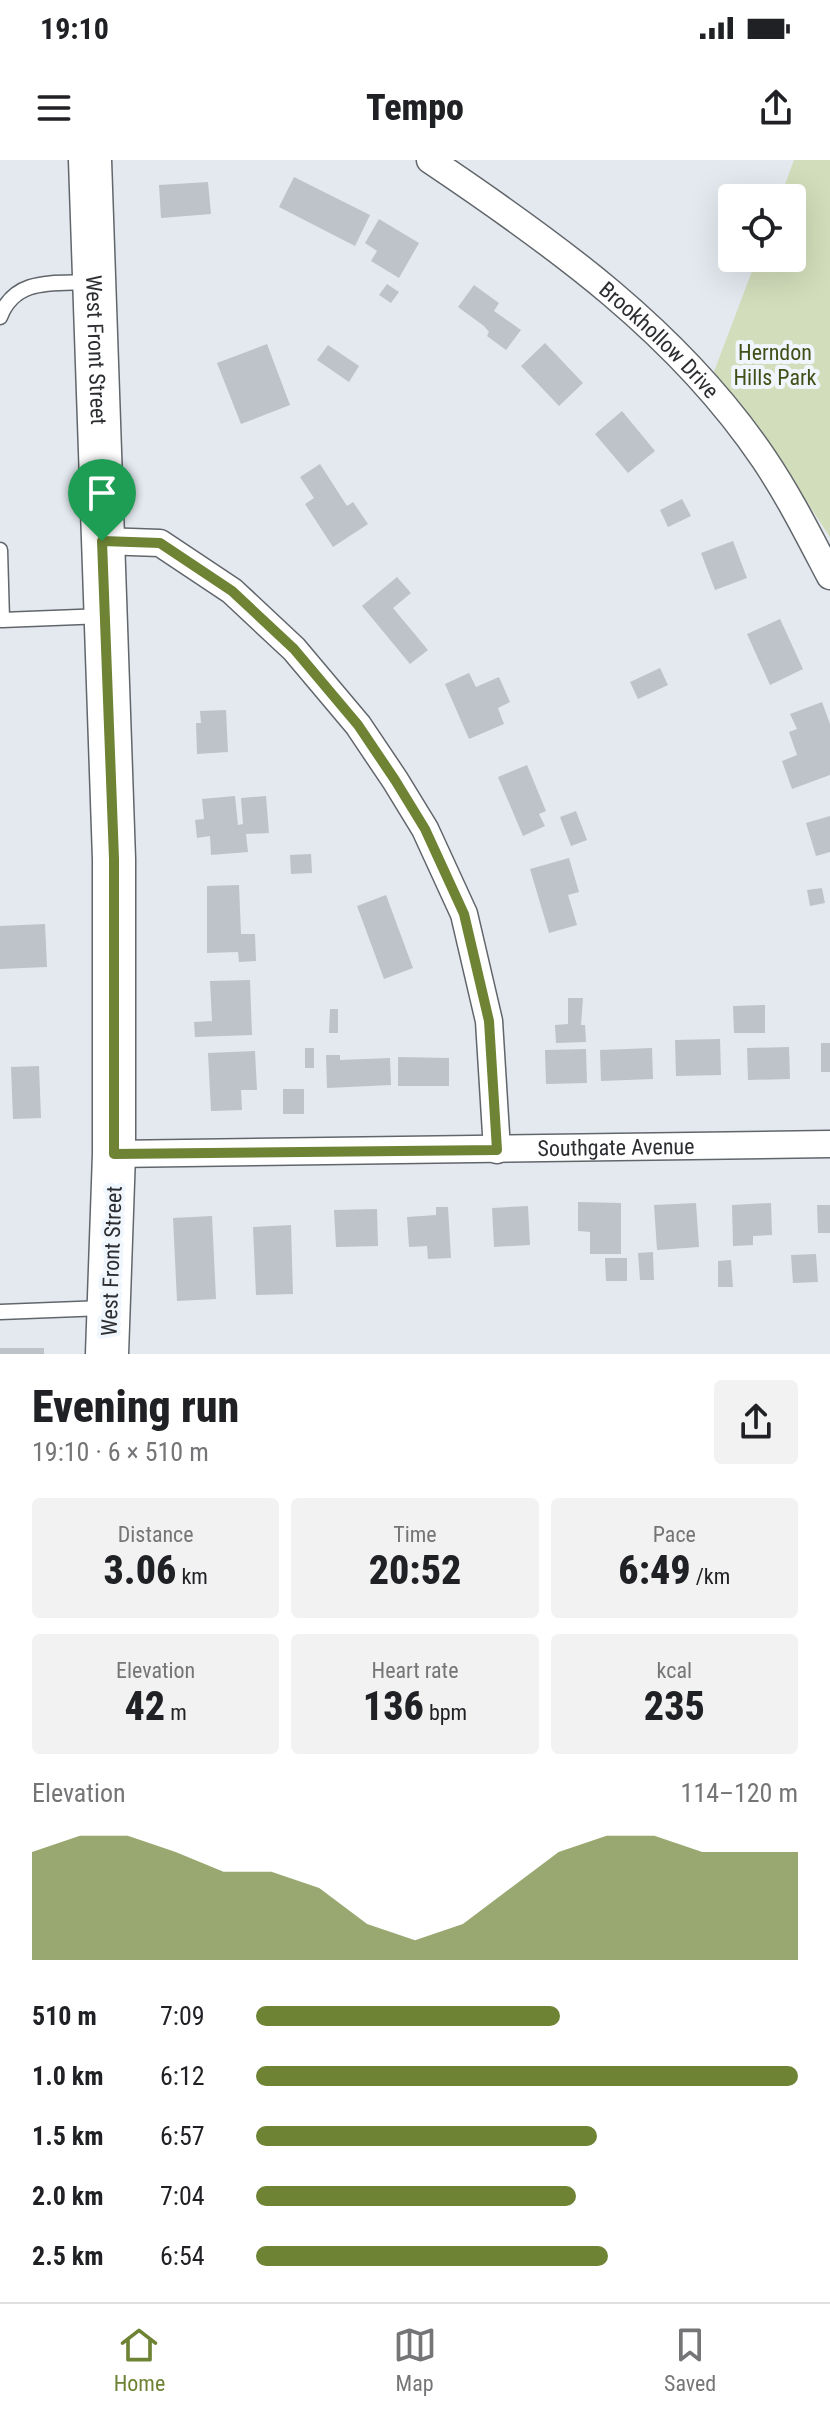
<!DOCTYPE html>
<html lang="en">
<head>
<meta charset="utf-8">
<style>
  body { margin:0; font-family:"Roboto Condensed",sans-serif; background:#f2f2f2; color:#202124; height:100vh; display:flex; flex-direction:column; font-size:30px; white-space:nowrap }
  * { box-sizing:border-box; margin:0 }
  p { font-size:26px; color:#757577 }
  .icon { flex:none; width:44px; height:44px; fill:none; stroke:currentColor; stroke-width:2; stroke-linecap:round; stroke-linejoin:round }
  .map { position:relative; height:1194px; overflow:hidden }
  .drawer { display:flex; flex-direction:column; background:#fff; flex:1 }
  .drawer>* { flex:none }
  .controls { position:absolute; left:718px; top:24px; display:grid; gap:16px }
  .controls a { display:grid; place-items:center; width:88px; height:88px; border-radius:8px; background:#fff; box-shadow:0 8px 32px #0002; font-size:40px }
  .pin { position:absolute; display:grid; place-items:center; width:68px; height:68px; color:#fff; margin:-82px -34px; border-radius:50% 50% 50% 0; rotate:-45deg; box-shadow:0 0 8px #0007 }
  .pin .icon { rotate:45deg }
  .round { display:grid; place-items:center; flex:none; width:84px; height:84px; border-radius:8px; background:#f2f2f2 }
  .overview { display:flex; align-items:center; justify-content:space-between; height:136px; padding:0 32px }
  h1 { font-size:44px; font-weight:800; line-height:60px }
  .metrics { display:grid; grid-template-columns:repeat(3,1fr); gap:12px; height:136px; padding:8px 32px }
  .metrics div { display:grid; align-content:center; border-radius:8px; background:#f2f2f2; text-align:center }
  .metrics b { font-size:40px; font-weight:800 }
  .metrics small { font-size:22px; font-weight:400 }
  .metrics p { font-size:22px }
  .chart { height:224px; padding:16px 32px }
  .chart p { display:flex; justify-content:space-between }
  .chart svg { width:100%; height:144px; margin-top:8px; fill:#6e8334; opacity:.7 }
  ul { padding:0 32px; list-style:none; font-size:26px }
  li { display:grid; grid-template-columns:128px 96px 1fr; align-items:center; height:60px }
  li i { height:20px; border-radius:10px; background:#6e8334 }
  .status { display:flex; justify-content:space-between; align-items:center; height:56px; padding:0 40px; background:#fff; direction:ltr }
  .status svg { height:22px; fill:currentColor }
  header { display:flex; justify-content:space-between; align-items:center; height:104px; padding:0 32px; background:#fff; font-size:36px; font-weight:800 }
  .tab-bar { display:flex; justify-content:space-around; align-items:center; height:112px; border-top:2px solid #e0e0e0; background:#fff; font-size:22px; color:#757577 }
  .tab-bar a { display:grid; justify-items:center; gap:4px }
  .tab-bar .on { color:#6e8334 }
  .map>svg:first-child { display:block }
</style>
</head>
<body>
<div class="status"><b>19:10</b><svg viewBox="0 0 49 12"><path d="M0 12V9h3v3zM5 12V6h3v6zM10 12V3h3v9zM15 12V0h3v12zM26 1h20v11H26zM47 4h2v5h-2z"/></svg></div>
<header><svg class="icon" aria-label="menu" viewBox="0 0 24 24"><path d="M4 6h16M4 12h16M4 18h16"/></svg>Tempo<svg class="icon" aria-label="share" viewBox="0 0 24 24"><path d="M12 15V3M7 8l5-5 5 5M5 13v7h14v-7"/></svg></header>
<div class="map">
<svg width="830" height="1194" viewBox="0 0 830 1194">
  <rect width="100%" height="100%" fill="#e3e9ef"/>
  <path fill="#d2ddbb" d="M794,0H830V377L767,282L712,217L757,98H792V38H780Z"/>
  <path fill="#bdc3c9" d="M294,17L370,55L355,86L279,47Z
    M208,22L211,54L161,58L159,25Z
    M379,59L419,83L399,118L371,101L377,91L365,83Z
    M387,124L399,132L391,143L379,135Z
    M474,125L499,143L494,151L521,170L506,190L487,176L489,172L484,166L458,147Z
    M545,183L583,223L559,246L521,206Z
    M267,184L290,245L241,264L217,203Z
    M328,185L359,206L349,222L317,200Z
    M622,251L655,291L628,313L595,274Z
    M320,304L347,346L353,342L368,364L333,387L305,344L314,338L300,317Z
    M682,339L691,356L668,367L660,350Z
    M733,381L747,418L715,430L701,393Z
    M397,417L411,433L393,448L428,490L410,504L362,446Z
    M780,459L803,509L770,525L747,474Z
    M660,508L668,525L638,539L630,522Z
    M469,513L476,527L499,517L510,542L498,548L504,564L469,579L445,524Z
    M822,542L830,564V615L792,629L782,601L797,595L789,572L797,569L790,554Z
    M226,550L228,592L197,594L196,563H201L200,551Z
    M527,605L546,651L539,654L545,666L523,676L498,617Z
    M235,636L238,665L243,664L241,638L266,636L269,673L246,674L248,692L211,695L210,676L197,678L195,660L204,659L202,639Z
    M576,651L587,680L571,686L560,657Z
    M830,656V692L816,696L806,663Z
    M311,694L312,713L291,714L290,695Z
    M569,698L579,732L568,735L577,765L549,773L530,709Z
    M239,725L241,774H255L256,801L239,802L238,792L207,793V726Z
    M822,728L825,743L810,746L807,730Z
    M386,735L413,808L384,819L357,746Z
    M45,764L47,807L0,809V766Z
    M250,820L252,875L195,877L194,862L212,861L210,821Z
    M568,838H583L581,865H585L586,882L556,883L555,865L568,864Z
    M765,845V873H734L733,846Z
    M330,849H338V873H329Z
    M720,879L721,915L676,916L675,880Z
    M821,883H830V912H821Z
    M789,887L790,919L748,920L747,888Z
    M305,888H314V908H305Z
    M652,888L653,919L601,921L600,890Z
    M586,889L587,923L546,924L545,890Z
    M255,891L257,930H241L242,950L211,951L208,893Z
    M326,895H340V900L390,898L391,925L327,928Z
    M398,897L449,898V926H398Z
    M39,906L41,958L13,959L11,907Z
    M283,929H304V954H283Z
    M578,1042L621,1043V1094H590V1072L578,1071Z
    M696,1043L699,1087L657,1090L654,1045Z
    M771,1043L772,1075L753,1076V1085L733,1086L732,1045Z
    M817,1045H830V1073H818Z
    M528,1046L530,1085L494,1087L492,1048Z
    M436,1047H448L451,1098L428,1099L427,1086L409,1087L407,1057L436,1055Z
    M377,1049L378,1086L336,1087L334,1050Z
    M212,1056L216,1139L177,1141L173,1058Z
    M291,1065L293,1134L256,1135L253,1067Z
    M653,1092L654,1120H640L638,1093Z
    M816,1094L818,1122L793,1123L791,1095Z
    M605,1098H627V1121H606Z
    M731,1100L733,1127H718V1101Z
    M0,1188H44V1194H0Z"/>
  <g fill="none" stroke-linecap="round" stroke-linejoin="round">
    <g stroke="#61666b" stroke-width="17">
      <path id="service" d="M0,157C15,117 54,124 90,122
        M0,390L2,460L104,456
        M0,1152L104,1148"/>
    </g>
    <g stroke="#61666b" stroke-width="29">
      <g id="minor">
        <path id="s1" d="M430,0C555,84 679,173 764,299C789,336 809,376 830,416"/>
        <path d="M102,381L160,383L232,431L294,489L358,565L395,620L425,669L464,754L489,861L497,990"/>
        <path id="s2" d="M114,994L830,984"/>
      </g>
    </g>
    <g stroke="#61666b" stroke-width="45">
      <g id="primary">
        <path id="s3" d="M90,0L114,699V994L107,1194"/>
      </g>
    </g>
    <use href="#service" stroke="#fff" stroke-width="14"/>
    <use href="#minor" stroke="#fff" stroke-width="26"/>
    <use href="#primary" stroke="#fff" stroke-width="42"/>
  </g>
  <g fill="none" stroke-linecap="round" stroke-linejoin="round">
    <g stroke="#fff" stroke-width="16">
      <path id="route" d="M102,381L160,383L232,431L294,489L358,565L395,620L425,669L464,754L489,861L497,990L114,994V699Z"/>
    </g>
    <use href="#route" stroke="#6e8334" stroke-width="10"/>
  </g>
  <g text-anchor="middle" stroke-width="8" stroke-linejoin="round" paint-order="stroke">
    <g font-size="22" fill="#2b2d30" stroke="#f0f6fd">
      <text dy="8" stroke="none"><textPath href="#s1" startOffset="292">Brookhollow Drive</textPath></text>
      <text dy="8" stroke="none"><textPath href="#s3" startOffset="190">West Front Street</textPath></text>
      <text dy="8" stroke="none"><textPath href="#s2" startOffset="502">Southgate Avenue</textPath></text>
      <text transform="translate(111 1101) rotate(-88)" y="8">West Front Street</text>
    </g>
    <g font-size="22" fill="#425018" stroke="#f0f6fd">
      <text x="775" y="200">Herndon<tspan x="775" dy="25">Hills Park</tspan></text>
    </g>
  </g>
</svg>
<div class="controls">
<a><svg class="icon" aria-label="locate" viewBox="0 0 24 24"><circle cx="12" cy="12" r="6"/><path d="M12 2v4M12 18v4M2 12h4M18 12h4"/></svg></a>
</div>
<div class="pin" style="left:102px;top:381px;background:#1e9e55"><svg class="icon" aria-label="arrive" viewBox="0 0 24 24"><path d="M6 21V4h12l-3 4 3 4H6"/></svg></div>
</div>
<section class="drawer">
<div class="overview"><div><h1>Evening run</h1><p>19:10 · 6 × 510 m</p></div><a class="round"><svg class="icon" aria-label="share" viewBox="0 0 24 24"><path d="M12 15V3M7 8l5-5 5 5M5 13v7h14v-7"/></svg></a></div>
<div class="metrics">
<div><p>Distance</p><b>3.06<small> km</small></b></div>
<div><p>Time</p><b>20:52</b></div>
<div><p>Pace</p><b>6:49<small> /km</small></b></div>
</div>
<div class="metrics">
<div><p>Elevation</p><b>42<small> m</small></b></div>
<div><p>Heart rate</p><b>136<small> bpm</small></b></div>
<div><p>kcal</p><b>235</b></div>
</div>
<div class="chart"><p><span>Elevation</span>114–120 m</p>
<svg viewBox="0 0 160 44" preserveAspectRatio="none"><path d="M0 44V11L10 6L20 6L30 11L40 17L50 17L60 22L70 33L80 38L90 33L100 22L110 11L120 6L130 6L140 11L150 11L160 11V44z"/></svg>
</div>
<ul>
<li><b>510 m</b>7:09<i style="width:56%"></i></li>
<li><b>1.0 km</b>6:12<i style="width:100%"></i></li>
<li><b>1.5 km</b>6:57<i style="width:63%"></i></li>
<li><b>2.0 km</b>7:04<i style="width:59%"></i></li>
<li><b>2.5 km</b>6:54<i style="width:65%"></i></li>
</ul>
</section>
<nav class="tab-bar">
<a class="on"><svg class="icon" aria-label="home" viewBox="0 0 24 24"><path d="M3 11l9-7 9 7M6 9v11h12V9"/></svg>Home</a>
<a><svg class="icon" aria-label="map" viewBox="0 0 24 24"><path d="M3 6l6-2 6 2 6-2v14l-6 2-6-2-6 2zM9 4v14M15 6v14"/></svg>Map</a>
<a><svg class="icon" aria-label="saved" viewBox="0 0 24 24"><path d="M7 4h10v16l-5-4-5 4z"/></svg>Saved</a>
</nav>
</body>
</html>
